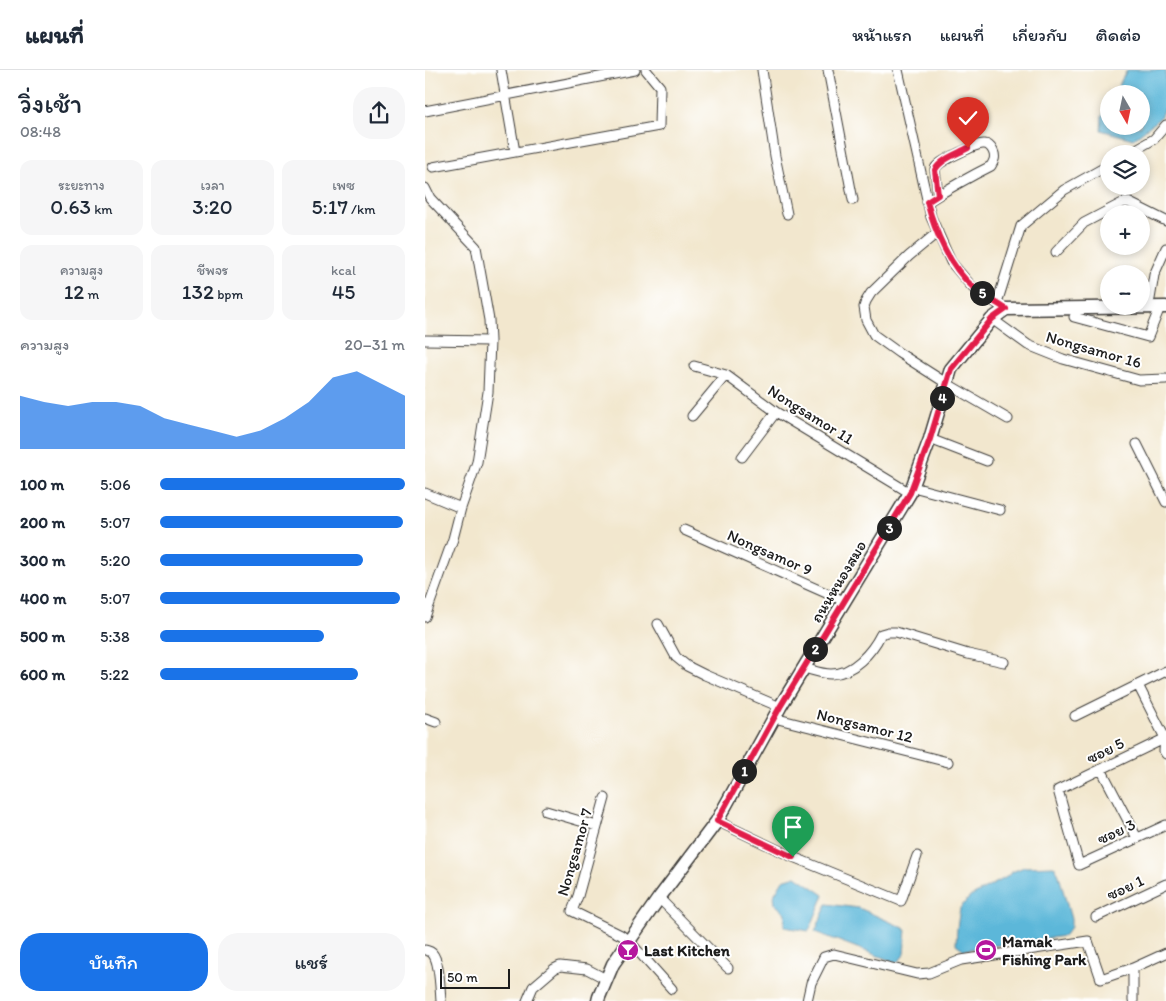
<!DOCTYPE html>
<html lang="th">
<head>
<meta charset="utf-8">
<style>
  body { margin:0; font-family:Itim,"Playpen Sans Thai",sans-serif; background:#f6f6f7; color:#1f2937; height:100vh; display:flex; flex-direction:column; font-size:19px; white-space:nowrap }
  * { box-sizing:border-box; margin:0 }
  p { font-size:16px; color:#747a83 }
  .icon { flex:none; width:28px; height:28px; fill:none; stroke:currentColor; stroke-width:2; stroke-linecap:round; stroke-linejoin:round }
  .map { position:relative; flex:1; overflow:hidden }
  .drawer { display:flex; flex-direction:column; background:#fff; width:425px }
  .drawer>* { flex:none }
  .needle { width:32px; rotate:171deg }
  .controls { position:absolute; left:675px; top:15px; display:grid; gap:10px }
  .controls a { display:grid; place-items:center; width:50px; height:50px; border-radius:50%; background:#fff; box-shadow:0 2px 8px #0003; font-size:25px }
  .scale { position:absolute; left:15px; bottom:12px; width:70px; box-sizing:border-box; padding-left:5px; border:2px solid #1c1c1c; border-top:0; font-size:14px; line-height:18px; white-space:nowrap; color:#1c1c1c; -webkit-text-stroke:4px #fff; paint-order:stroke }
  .pin { position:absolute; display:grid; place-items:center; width:42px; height:42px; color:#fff; margin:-51px -21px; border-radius:50% 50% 50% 0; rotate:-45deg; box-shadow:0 0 5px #0007 }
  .pin .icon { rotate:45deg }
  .km { position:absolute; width:25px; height:25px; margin:-12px; border-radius:50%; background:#222; color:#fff; font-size:14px; line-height:25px; text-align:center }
  .round { display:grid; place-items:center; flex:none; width:52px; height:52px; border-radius:20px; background:#f6f6f7 }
  .summary { display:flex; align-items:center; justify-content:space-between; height:85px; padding:0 20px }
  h1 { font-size:28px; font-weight:600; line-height:38px }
  .stats { display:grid; grid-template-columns:repeat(3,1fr); gap:8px; height:85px; padding:5px 20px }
  .stats div { display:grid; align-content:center; border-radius:12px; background:#f6f6f7; text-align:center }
  .stats b { font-size:21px; font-weight:600 }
  .stats small { font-size:14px; font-weight:400 }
  .stats p { font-size:14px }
  .chart { height:140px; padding:10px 20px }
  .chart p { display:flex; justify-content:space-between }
  .chart svg { width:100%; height:90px; margin-top:5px; fill:#1a73e8; opacity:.7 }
  .primary-button { display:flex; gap:10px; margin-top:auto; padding:10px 20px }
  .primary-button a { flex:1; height:58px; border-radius:20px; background:#1a73e8; color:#fff; font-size:20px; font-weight:600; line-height:58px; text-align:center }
  .primary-button a+a { background:#f6f6f7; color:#1f2937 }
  ul { padding:0 20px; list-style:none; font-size:16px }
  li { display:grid; grid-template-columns:80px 60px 1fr; align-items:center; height:38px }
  li i { height:12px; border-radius:6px; background:#1a73e8 }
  header { display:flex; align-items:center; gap:30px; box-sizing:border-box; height:70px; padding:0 25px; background:#fff; border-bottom:1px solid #e0e1e3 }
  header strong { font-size:24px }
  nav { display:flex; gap:28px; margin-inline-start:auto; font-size:18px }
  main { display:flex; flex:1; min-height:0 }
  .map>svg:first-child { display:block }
</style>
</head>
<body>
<header>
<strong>แผนที่</strong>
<nav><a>หน้าแรก</a><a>แผนที่</a><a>เกี่ยวกับ</a><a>ติดต่อ</a></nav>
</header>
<main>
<section class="drawer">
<div class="summary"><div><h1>วิ่งเช้า</h1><p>08:48</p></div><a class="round"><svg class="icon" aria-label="share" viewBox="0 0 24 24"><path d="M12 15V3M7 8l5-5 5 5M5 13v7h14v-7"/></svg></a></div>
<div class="stats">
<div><p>ระยะทาง</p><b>0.63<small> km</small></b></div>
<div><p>เวลา</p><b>3:20</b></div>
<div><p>เพซ</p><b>5:17<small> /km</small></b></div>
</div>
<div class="stats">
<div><p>ความสูง</p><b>12<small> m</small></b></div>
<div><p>ชีพจร</p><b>132<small> bpm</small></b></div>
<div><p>kcal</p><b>45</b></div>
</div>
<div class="chart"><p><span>ความสูง</span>20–31 m</p>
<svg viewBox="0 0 160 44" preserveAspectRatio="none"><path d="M0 44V18L10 21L20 23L30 21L40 21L50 23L60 29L70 32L80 35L90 38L100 35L110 29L120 21L130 9L140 6L150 12L160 18V44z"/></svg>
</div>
<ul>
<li><b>100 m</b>5:06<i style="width:100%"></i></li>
<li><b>200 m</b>5:07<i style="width:99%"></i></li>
<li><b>300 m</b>5:20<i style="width:83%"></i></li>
<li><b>400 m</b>5:07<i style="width:98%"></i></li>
<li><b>500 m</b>5:38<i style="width:67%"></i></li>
<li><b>600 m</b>5:22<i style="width:81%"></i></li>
</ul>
<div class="primary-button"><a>บันทึก</a><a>แชร์</a></div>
</section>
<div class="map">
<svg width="741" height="931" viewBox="0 0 741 931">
  <rect width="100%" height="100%" fill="#fff"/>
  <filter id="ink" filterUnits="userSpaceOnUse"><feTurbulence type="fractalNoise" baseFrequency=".02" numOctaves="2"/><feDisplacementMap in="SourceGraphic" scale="10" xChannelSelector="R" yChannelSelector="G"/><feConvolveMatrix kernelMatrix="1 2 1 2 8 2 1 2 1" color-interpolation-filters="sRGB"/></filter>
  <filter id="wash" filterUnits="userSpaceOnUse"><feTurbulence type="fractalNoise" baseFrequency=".0096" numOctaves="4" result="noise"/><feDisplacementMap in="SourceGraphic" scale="20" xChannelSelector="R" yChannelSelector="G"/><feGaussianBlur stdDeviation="1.12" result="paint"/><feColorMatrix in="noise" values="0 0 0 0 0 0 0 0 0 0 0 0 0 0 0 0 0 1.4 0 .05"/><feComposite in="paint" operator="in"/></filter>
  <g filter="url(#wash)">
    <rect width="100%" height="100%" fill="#f2e7ce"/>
    <path fill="#5cb7d9" stroke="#3c6a7a" d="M702,0H741V34L735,48L708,69L676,60L677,46L684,34V56H716V24H689Z
      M629,796L633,802L646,849V857L639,866L539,880L531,874L532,858L535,838L545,827L580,808L587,802L599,797Z
      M371,806L399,825L384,861L359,857L360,843L350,834L349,825L358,810Z
      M402,834L434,838L481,859L479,885L472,893L390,862Z"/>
  </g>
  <g filter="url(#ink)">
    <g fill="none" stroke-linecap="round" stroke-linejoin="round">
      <g stroke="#3c3a37" stroke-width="11">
        <path id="street" d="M76,0L90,82
          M337,0L350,86L362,144
          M403,0L428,130
          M473,0L506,147L526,192L548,218L581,239
          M0,41L210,0
          M703,84L729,69L741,55
          M8,97L234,56L235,17L221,0
          M0,118L5,128L51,177L64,250L65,271L63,322L52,392L36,438L28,469L0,547
          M502,132C523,119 544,107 566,96C569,91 571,87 568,81C566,77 563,74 559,74C552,73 516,91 512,96C511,97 510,99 510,100L513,125
          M513,162L484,186L446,223L441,231L439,237L441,250L449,265L474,283L521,313L583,349
          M631,182L659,153L701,131L741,151
          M572,233L596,156L639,120L684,95
          M716,236L725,229L729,205L741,178
          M649,247L723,267L735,237
          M567,249L603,275L638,289L714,310L741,309
          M0,270L65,271
          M269,296L301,305L351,342L485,423
          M267,346L301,305
          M505,369L562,391
          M712,374L741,432
          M317,387L351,342
          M488,417L575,440
          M0,423L36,438
          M259,460L419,531
          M233,554L251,587L262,596L280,605L355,637
          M379,598C387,600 397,604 406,604C428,604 447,582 456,564L463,562H471L543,584L579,592
          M713,615L741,670
          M650,646L741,601
          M0,648L11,652
          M349,648L523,692
          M740,668L739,681L741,684
          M741,668L633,720L654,795L741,755
          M676,699L712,768
          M180,728L153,826L147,841L196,865L204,871L247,919
          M121,741L172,756
          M292,751L368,787L476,831L492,786
          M234,828L303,898
          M671,847L741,814
          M0,880C3,881 5,881 7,883C15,891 15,920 16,931
          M708,898V931
          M102,931L108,917L129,899L135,896L162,899L181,909
          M382,931L386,913L399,887L409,884L492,904L504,903L536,890L663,871L676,909L708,898L741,883"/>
      </g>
      <g stroke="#3c3a37" stroke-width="15">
        <path id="secondary" d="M173,931L174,927L188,894L234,828L292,751L355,637L485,423L505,369L526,299L567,249L581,239L741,237"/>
      </g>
      <use href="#street" stroke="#fff" stroke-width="9"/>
      <use href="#secondary" stroke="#fff" stroke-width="12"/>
    </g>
  </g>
  <g fill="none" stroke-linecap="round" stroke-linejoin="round" filter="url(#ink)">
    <g stroke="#fff" stroke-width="10">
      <path id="route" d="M368,787L292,751L355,637L485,423L505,369L526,299L567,249L581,239C571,232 558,226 548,217C525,197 510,162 502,132L513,125L510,100C516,89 532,84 543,78"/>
    </g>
    <use href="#route" stroke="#e11d48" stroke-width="6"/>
  </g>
  <defs>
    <g id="bar-disc" transform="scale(1.125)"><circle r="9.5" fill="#b5179e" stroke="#fff"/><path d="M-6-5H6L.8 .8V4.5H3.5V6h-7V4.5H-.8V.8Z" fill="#fff"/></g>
    <g id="stadium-disc" transform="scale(1.125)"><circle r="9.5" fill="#b5179e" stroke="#fff"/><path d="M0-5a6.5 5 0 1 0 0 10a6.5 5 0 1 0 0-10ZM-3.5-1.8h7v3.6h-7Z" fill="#fff"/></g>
  </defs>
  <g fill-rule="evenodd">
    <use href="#bar-disc" x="203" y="880"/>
    <use href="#stadium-disc" x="561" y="880"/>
  </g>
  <g text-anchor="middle" stroke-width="4" stroke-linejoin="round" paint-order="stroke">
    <g font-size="16" fill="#1c1c1c" stroke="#fff">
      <text transform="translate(669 279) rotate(16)" y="6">Nongsamor 16</text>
      <text transform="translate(386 344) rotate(32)" y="6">Nongsamor 11</text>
      <text transform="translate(345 482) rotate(24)" y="6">Nongsamor 9</text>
      <text transform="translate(413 511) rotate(-59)" y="6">ถนนหนองสมอ</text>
      <text transform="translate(440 655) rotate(14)" y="6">Nongsamor 12</text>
      <text transform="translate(680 680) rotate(-26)" y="6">ซอย 5</text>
      <text transform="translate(691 761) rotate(-25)" y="6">ซอย 3</text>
      <text transform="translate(149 782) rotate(-74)" y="6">Nongsamor 7</text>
      <text transform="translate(700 817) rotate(-25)" y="6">ซอย 1</text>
    </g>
    <g font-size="16" font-weight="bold" fill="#1c1c1c" stroke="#fff" text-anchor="start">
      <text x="577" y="877">Mamak<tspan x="577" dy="18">Fishing Park</tspan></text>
      <text x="219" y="886">Last Kitchen</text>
    </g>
  </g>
</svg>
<div class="controls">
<a><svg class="needle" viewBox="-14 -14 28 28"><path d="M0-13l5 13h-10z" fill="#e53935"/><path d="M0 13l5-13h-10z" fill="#747a83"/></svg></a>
<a><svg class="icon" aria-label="layers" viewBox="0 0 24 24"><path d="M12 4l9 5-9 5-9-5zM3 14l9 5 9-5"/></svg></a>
<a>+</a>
<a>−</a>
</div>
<div class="scale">50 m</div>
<div class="pin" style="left:368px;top:787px;background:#1e9e55"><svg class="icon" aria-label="arrive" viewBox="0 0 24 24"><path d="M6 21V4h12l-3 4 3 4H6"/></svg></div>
<div class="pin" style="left:543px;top:78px;background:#d93025"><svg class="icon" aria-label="check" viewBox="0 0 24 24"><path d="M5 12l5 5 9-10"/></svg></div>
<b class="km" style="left:319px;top:701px">1</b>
<b class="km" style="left:390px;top:579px">2</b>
<b class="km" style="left:464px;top:458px">3</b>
<b class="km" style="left:517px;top:328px">4</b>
<b class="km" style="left:557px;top:223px">5</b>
</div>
</main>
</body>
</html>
